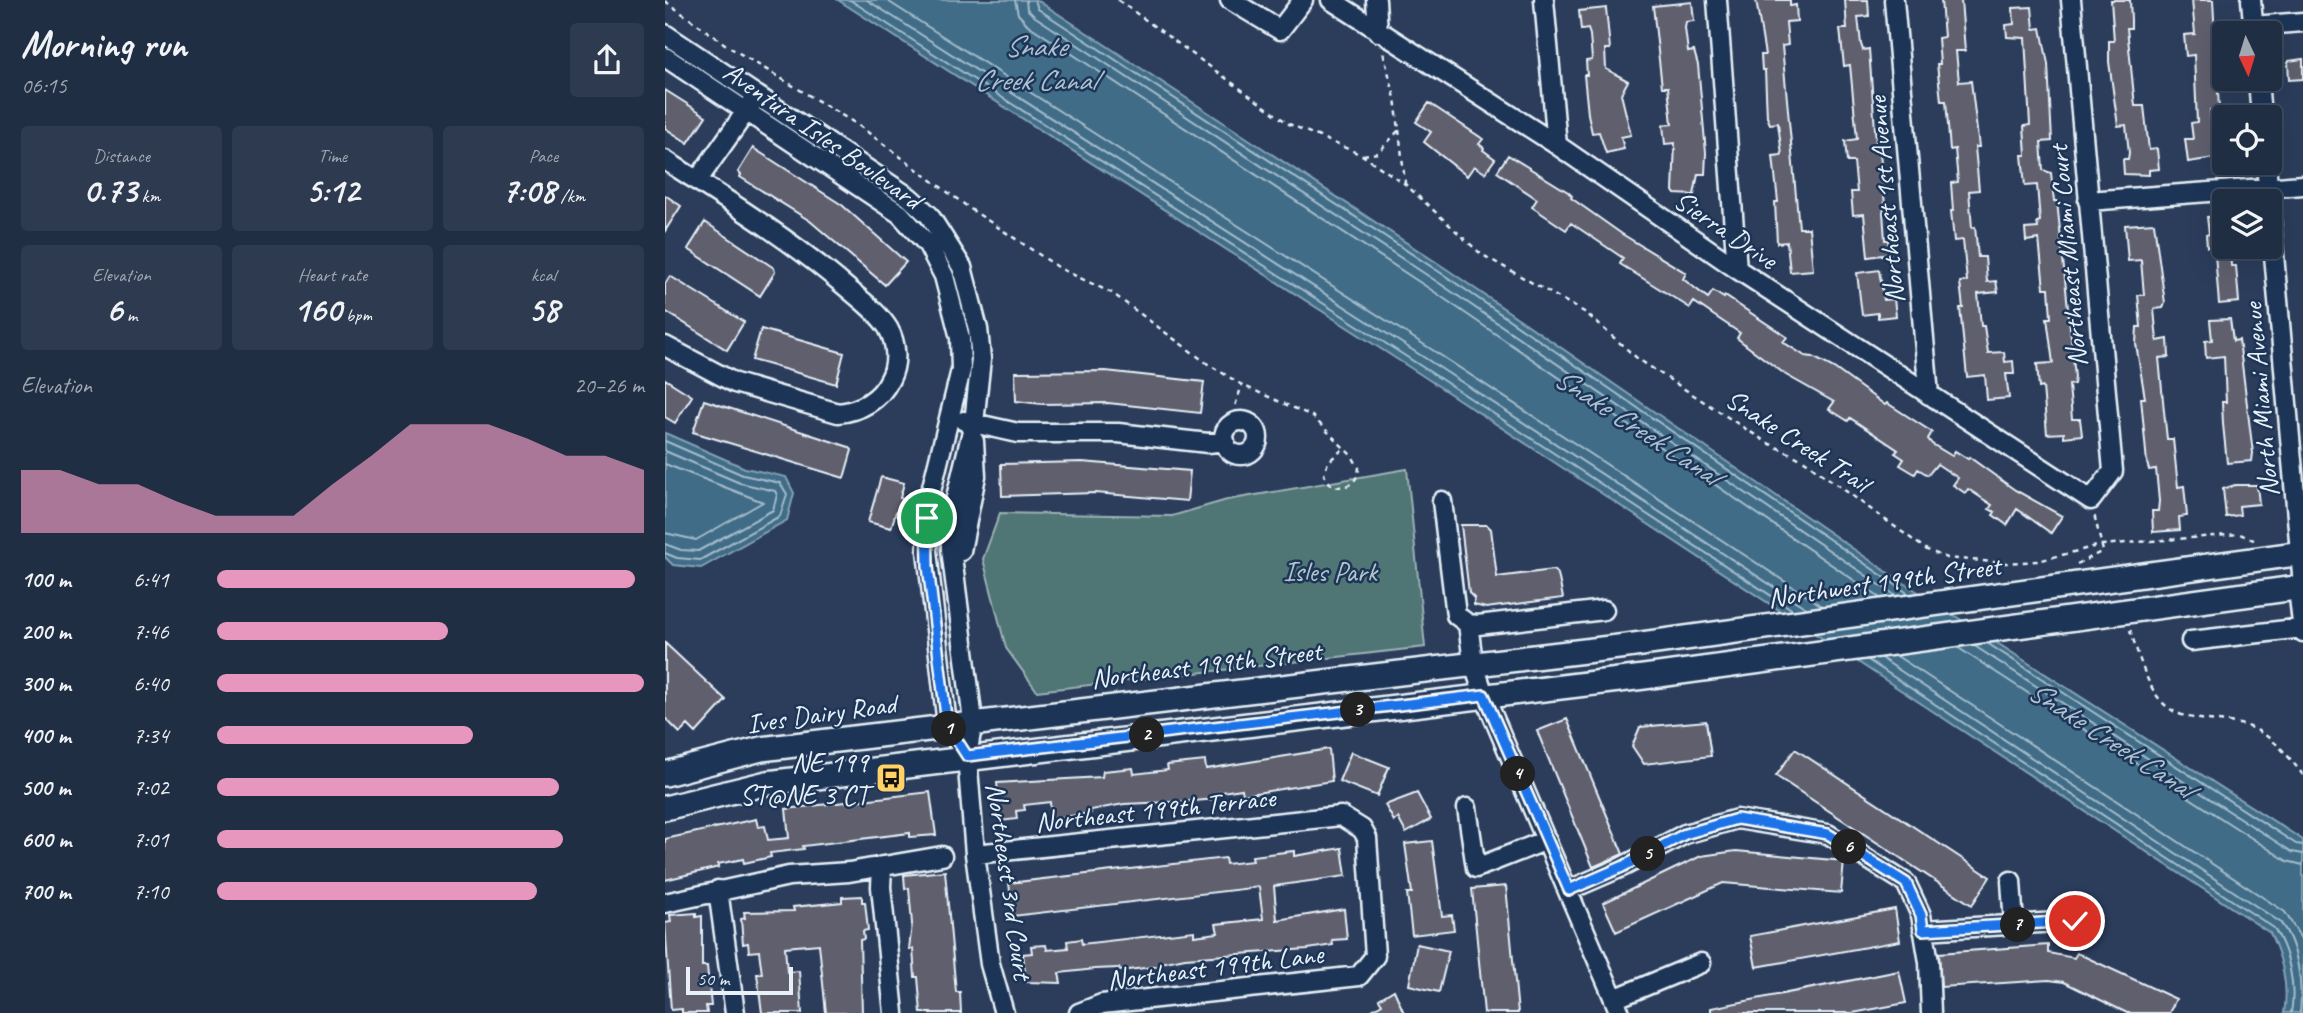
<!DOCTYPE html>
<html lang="en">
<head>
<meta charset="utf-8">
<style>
  body { margin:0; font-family:Caveat,sans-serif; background:#2d3a4f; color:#f1f3f6; height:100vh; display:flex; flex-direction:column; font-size:26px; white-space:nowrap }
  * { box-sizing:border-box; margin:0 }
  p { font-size:23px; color:#a2a8b2 }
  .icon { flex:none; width:38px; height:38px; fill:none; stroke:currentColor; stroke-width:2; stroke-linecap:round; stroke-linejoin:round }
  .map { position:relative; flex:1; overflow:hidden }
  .side { display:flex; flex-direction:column; background:#202e44; width:665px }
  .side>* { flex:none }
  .needle { width:46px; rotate:176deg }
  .buttons { position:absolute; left:1547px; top:21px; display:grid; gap:14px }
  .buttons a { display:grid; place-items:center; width:70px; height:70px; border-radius:7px; background:#202e44; box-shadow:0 7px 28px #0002,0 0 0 2px #3d4a5d; font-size:35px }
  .scale { position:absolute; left:21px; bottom:18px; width:107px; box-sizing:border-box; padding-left:7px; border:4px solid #e8f1f8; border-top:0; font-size:19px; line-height:24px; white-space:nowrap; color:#e8f1f8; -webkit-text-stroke:5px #1d3557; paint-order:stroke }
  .pin { position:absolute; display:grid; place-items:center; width:60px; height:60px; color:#fff; margin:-30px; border:4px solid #fff; border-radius:50%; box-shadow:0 2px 7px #0007 }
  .km { position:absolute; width:35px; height:35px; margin:-18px; border-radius:50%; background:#222; color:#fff; font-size:19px; line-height:35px; text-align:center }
  .round { display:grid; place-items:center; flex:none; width:74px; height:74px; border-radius:7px; background:#2d3a4f }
  .overview { display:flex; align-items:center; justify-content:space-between; height:119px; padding:0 21px }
  h1 { font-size:38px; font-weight:800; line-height:52px }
  .metrics { display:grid; grid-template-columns:repeat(3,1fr); gap:10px; height:119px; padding:7px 21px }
  .metrics div { display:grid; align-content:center; border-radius:7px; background:#2d3a4f; text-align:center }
  .metrics b { font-size:35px; font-weight:800 }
  .metrics small { font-size:19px; font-weight:400 }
  .metrics p { font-size:19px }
  .chart { height:196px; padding:14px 21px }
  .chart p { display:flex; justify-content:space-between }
  .chart svg { width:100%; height:126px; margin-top:7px; fill:#e797bd; opacity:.7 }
  ul { padding:0 21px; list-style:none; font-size:23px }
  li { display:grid; grid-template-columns:112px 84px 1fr; align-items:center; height:52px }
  li i { height:18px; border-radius:9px; background:#e797bd }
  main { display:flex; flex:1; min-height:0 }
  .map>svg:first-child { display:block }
</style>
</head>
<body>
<main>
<section class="side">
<div class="overview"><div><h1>Morning run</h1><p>06:15</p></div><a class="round"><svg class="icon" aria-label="share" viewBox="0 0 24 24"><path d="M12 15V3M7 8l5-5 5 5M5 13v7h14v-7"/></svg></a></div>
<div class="metrics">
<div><p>Distance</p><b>0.73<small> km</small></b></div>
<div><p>Time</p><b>5:12</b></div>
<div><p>Pace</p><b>7:08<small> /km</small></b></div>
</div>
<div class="metrics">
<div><p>Elevation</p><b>6<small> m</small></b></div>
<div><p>Heart rate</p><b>160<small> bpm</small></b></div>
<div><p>kcal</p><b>58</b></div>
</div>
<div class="chart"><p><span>Elevation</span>20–26 m</p>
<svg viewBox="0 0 160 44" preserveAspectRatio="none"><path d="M0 44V22L10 22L20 27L30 27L40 33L50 38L60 38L70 38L80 27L90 17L100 6L110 6L120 6L130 11L140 17L150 17L160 22V44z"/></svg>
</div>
<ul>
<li><b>100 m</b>6:41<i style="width:98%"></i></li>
<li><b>200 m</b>7:46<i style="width:54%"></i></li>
<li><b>300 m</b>6:40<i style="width:100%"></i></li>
<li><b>400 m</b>7:34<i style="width:60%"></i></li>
<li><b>500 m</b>7:02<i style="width:80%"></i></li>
<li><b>600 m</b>7:01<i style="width:81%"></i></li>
<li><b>700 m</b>7:10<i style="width:75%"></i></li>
</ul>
</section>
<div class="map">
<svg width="1638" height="1013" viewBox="0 0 1638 1013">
  <rect width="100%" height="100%" fill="#2b3d5b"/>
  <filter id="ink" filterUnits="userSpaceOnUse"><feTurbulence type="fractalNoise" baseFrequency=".0143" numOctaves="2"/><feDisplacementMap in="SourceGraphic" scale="14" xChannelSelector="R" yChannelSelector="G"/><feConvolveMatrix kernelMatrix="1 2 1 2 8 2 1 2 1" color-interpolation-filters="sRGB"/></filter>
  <g filter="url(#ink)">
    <path fill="#507475" stroke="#9cb2b6" stroke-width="2" d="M742,469L760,647L372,691L341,648L318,559L335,513L507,516L562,500Z"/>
    <path fill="#406c87" stroke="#83a1b4" stroke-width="2" d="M173,0H372L783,270L1222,572L1638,840V1013H1619C1624,987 1617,957 1605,933L755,374Z
      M0,433L80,468L121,477L129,493L122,520L36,568L8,565L0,557Z"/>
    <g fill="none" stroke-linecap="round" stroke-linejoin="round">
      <path stroke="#a5bccb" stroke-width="2" d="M185,0L759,368L1128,610
        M202,0L763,360L1141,608
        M221,0L769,351L1157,606
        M350,0L353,14L363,25L768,291L1215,598
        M361,0L362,9L369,16L774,283L1231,596
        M370,0L373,9L779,275L1244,594
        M0,441L78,475L115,483L122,494L115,516L35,560L12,558L0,553
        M0,451L75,483L110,491L112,495L108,510L33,551L16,550L0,544
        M0,464L98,502L31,540L0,533
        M1322,643L1631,844L1638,845
        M1308,645L1627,852L1638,854
        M1292,647L1622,861L1638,865
        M1232,656L1620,912L1638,942
        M1216,658L1615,922C1633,944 1638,986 1635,1013
        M1203,660L1609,928C1624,951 1631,986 1626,1013"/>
    </g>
    <path fill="#615e6d" stroke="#e8f1f8" stroke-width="2" d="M1091,0H1125V6L1131,5L1132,21L1121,22L1123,45L1117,46L1134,228H1144L1148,270L1125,272L1122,242L1112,243L1110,202H1113L1108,156L1117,155L1113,123L1105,124L1102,117L1100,70H1097L1096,55H1100Z
      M1180,0H1203L1204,16L1193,17L1196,44L1198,50L1204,49L1211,143H1214L1220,205L1218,212L1220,240H1223L1225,254L1203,257L1199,214L1188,215L1186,192H1192L1189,162H1182L1180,141L1192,139L1185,65L1179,66L1175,29H1182Z
      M1276,0H1296L1300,51H1291L1294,82L1306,81L1314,147H1310L1314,190L1304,191L1307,228L1310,227L1313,257H1320L1322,282L1331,281L1333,292L1313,294L1316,326H1319L1323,353L1339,352L1340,362L1348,361L1349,374H1341L1344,398L1322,400L1320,375L1302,377L1295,308H1298L1295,282L1302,281L1298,240L1289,241L1286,211H1288L1286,183L1293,182L1290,149L1285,150L1281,101H1276L1272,64H1275L1273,38L1279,37Z
      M1446,0H1465L1466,20V28H1462L1470,106H1479L1484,150L1492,149L1494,169L1484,170V175L1459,174L1458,159H1463L1464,153L1461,125L1453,126L1444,62V41H1449Z
      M1527,0H1548L1554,109L1545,110L1548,143H1555L1556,157L1523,162L1520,139H1528L1526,123L1532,122L1529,55L1521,56L1519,35L1530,34Z
      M1027,2L1029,21L1021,22L1020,28L1023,52L1029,51L1033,65L1041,153L1040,174H1033L1029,195L1010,194L1008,191L1010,143L1000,144L998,125L1007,124L1003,87H997L988,6Z
      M1367,7L1369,29L1376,28L1383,64L1387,141L1376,142L1378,170L1386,173L1389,201H1392L1410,377L1409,384L1404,385L1407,419H1415L1417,435L1399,437V433L1382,434L1378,387L1374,388L1372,364L1388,363L1382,318H1386L1384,288H1379L1374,239L1361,241L1360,229L1373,228L1372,222L1375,221L1372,185L1360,186L1357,155H1361L1359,126L1365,125L1360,38L1342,37L1341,25L1349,24L1348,8Z
      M941,8L945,49H940L941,69L963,81L956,94L966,135L956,137L959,149L941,153L934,132L927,133L923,114L919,75H922L921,61L927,60L925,35L923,29L916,30L914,11Z
      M1638,59V79L1624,80L1623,61Z
      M0,90L41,116L23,143L0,128Z
      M764,103L818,139L814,144L819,148L818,150L830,159L820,173L809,166L802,176L759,142L766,132L751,122Z
      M88,148L177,205L241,262L220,285L145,221L75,177L76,175L73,172Z
      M843,155L903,192L907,196L906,198L957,234L1021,273L1018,279L1043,298L1048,291L1059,298L1060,296L1122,337L1118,342L1140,356L1148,357L1169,368L1220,405L1222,403L1267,432L1263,439L1267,444L1287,456L1290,451L1303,459L1304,457L1350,490L1397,516L1386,533L1352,509L1342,525L1328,515L1330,512L1324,509L1327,505L1303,489L1300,493L1288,485L1293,478L1272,464L1263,475L1253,469L1250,474L1235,465L1239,459L1230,453L1233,450L1185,418L1183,421L1164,409L1169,402L1121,375L1082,346L1072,338L1075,333L1051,317L1029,302L1025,308L955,264L958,258L906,223L901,230L867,207L872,199L832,172Z
      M0,195L16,206L0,231Z
      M1559,216V247H1565L1566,266H1571L1574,302L1554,304L1550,254H1547V247H1542L1541,235L1544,234L1542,217Z
      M40,222L109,268L110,272L95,296L23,249Z
      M1489,223L1500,303L1498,308L1489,309L1492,341L1503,339L1504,357L1494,358L1499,411L1502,439H1508L1513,487L1519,486L1522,516L1514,517L1515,530L1488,532L1487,511H1493L1494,501L1491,469L1484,470L1482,463L1476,398H1480L1471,344L1472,327H1476L1473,295H1479L1476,260L1463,261L1460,225Z
      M1214,270L1219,300L1229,299L1231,316L1213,318V313L1197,315L1192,273Z
      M5,276L79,322L62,350L0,311V284Z
      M1565,319L1568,341L1574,340L1588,453L1587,461L1562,463L1558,424L1557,402H1561L1559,356L1541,358L1540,341L1547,340L1545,320Z
      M96,329L179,353L171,384L87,360Z
      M441,371L539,382L535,413L443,403L377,404L351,401L350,372Z
      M0,379L27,396L10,423L0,417Z
      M39,400L184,447L187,450L179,478L28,432Z
      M417,462L525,471L522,501L430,493L337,496L336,464Z
      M216,477L239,483L235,498L241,500L237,514L231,512L226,528L203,522Z
      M1570,485H1592L1594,504L1574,506L1575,515L1561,517L1558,489Z
      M796,525H822L826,529L832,577L888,570L893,574L898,598L821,608L809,605V598L804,593Z
      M0,643L61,700L31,733L23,725L15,733L0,718Z
      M902,719L958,854L928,867L872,731Z
      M1041,721L1046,756L979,764L967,746L975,727Z
      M664,749L667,781L578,795L577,789L550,793L551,799L529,801L459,804L426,810V813L386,819L385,802L359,805L360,810L351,811L352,819L336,821L332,783L437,777L438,771L468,768L469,774L503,770L502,765L540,761L541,769Z
      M1130,749L1325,877L1307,905L1111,776Z
      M686,752L724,767L712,796L674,781Z
      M265,792L271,835L245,837V833L138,846L139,849L105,853L106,857L79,863L78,859L53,864L54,867L0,880V839L91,819L93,827L100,826L103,840L124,838L121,809Z
      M752,793L766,819L741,833L733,818L729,821L720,805Z
      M767,841L777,916L787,915L789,930L747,935L742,893H747L740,844Z
      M677,848L681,876L609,886L612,920L679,909L682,939L667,940L668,945L643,949L520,958L496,963V966L455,971L454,968L430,969L394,973L396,983L361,982L358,954L367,953L366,946L381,945L382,950L403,948L402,941L416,939L417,944L529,931V936L553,933L551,924L598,919L594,887L348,916L344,883L560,858L561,864L588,861L587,856L629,851V856Z
      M1071,851L1179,861L1176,893L1058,883L951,932L938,903L1036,856Z
      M280,871L291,992H295L296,1013H256L253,977H250L248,949H244L247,924L244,888L240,889L239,875Z
      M841,886L853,1013H819L807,889Z
      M197,896V902H200L203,930L198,931L199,939L195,940L197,1013H161L154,944L120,947L122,972L134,971L137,1013H97L92,974H97L94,951L84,952L83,943L78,944L76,919L80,918L79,912L129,911L128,907L177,902V897Z
      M1230,909L1235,941L1091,967L1085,936Z
      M31,913V917L37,916V966H42L46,1006H41L42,1013H17V1009L6,1010L0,923L6,922L5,915Z
      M752,944L784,951L774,992L744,985Z
      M1383,945V953L1409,958L1412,953L1511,999L1504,1013H1462L1399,982L1384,980L1276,987L1274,953Z
      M1234,971L1241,1003L1188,1013H1046V1008Z
      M729,990L739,1013H702L717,1004L714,999Z"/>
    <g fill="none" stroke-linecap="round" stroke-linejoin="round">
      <g stroke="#e8f1f8" stroke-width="23">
        <path id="minor" d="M565,0L615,30L638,0
          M666,0L892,145L1072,269L1426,500L1448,471L1406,0
          M711,0L713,32
          M879,0L892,145
          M1052,0L1072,269
          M1229,0L1264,395
          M1586,0L1589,33
          M1588,26L1638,22
          M0,34L244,197L264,215L297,267L313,329L316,359L309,423L286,518V549L308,721L302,756L310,854L325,964L339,1013
          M0,57L235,214L263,245L279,276L295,338L296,370L266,491L262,551L282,725L302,756
          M1593,79L1596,117
          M0,160C62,200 125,239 181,287C195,299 213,312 223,328C232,344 233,363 225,379C215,400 195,411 173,413L70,383L0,346
          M1601,163L1604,198
          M32,181L87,103
          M1423,201L1638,185
          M1605,209L1638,586
          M299,421L353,433H453L543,443L560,441
          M559 438a17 17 0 1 1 34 0a17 17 0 1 1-34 0Z
          M777,501L791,615L803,624L813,625L939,610
          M296,551L311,476L309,441
          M1633,588L1638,632
          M803,624L808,662L819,695L955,1013
          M1526,641L1638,628
          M802,808L811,868L882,840
          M310,854L676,816L697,829L702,838L710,956L694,976L437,1004L414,1013
          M217,866L216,887L229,1013
          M1346,881L1349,925
          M53,890L70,1013
          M904,890L957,867L1020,834L1072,819L1163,834L1241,883L1256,915L1264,962L1266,1013
          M0,903L124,876L184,872L277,856
          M1258,930L1410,921
          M949,999L1036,963"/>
      </g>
      <g stroke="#e8f1f8" stroke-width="28">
        <path id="major" d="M0,774L96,749L962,646L1638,553
          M0,808L102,783L979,677L1638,587"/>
      </g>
      <path stroke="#e8f1f8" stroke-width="2.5" stroke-dasharray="5 5" stroke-linecap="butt" d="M453,0L624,124L697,155L740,184L816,254L921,313L973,359L1101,442L1138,460L1262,550L1282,558L1341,563L1373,561L1436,545L1575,534L1591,541
        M0,1L64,47L193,125L304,208L396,269L447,293L543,364L577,385L647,416L687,456L694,468C692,484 682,489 667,486L659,475L663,462L678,449
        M734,130L740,183
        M698,155L713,153L734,130L730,98L718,52
        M571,415L570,406L577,385
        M1412,564L1438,551L1429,514
        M1465,630C1473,652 1481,687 1499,704C1521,726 1559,716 1587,728C1609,737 1624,757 1638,775"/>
      <use href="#minor" stroke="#1d3557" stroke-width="18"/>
      <use href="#major" stroke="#1d3557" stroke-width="23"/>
    </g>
  </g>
  <g fill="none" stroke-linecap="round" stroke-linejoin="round" filter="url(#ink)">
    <g stroke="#fff" stroke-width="14">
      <path id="route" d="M262,518L263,566L282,725L302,756L819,695L904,890L957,867L1020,834L1072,819L1163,834L1241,883L1256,915L1258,930L1410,921"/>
    </g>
    <use href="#route" stroke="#1a73e8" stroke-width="9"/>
  </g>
  <defs>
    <g id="bus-square" transform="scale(1.575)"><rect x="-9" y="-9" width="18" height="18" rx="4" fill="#ffd166" stroke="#1d3557"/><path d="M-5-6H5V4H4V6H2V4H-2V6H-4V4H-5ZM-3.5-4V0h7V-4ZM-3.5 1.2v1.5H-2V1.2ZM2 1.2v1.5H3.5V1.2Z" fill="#111"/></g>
  </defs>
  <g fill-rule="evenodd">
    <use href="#bus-square" x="226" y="778"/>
  </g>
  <g text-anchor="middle" stroke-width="5" stroke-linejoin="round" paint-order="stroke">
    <g font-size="28" fill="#e8f1f8" stroke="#1d3557">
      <text transform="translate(158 135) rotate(35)" y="10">Aventura Isles Boulevard</text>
      <text transform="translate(1220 200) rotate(-95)" y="10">Northeast 1st Avenue</text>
      <text transform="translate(1061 229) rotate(34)" y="10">Sierra Drive</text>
      <text transform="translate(1402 256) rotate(-95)" y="10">Northeast Miami Court</text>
      <text transform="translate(1595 400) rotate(-95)" y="10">North Miami Avenue</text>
      <text transform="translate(1133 440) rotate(33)" y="10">Snake Creek Trail</text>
      <text transform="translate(1219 581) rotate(-8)" y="10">Northwest 199th Street</text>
      <text transform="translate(541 664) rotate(-7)" y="10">Northeast 199th Street</text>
      <text transform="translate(156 713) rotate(-8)" y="10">Ives Dairy Road</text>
      <text transform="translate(490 809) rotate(-6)" y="10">Northeast 199th Terrace</text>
      <text transform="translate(345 881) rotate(82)" y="10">Northeast 3rd Court</text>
      <text transform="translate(550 966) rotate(-7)" y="10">Northeast 199th Lane</text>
    </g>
    <g font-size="28" fill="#b3c5ca" stroke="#1d3557">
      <text x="665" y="581">Isles Park</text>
    </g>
    <g font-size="28" fill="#e8f1f8" stroke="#1d3557" text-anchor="end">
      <text x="203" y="772">NE 199<tspan x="203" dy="32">ST@NE 3 CT</tspan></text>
    </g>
    <g font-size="30" font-style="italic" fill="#adc2d0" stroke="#1d3557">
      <text x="370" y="56">Snake<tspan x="370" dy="34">Creek Canal</tspan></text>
      <text transform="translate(972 426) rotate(33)" y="10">Snake Creek Canal</text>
      <text transform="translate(1446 739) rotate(33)" y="10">Snake Creek Canal</text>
    </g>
  </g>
</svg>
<div class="buttons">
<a><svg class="needle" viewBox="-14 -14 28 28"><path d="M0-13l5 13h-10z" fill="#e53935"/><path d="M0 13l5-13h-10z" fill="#a2a8b2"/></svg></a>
<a><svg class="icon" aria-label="locate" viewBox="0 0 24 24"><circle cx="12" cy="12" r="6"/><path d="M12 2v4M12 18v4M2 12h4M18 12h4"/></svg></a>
<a><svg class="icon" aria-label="layers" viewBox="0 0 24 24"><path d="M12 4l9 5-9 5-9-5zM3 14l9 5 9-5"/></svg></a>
</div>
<div class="scale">50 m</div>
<div class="pin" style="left:262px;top:518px;background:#1e9e55"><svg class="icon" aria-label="arrive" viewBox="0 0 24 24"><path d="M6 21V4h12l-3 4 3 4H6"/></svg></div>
<div class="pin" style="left:1410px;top:921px;background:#d93025"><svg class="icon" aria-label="check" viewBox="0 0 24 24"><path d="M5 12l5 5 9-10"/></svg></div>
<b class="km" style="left:284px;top:729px">1</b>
<b class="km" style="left:482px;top:735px">2</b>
<b class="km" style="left:693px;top:710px">3</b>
<b class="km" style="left:853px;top:774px">4</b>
<b class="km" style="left:983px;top:854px">5</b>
<b class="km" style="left:1184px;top:847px">6</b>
<b class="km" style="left:1353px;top:925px">7</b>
</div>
</main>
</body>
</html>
